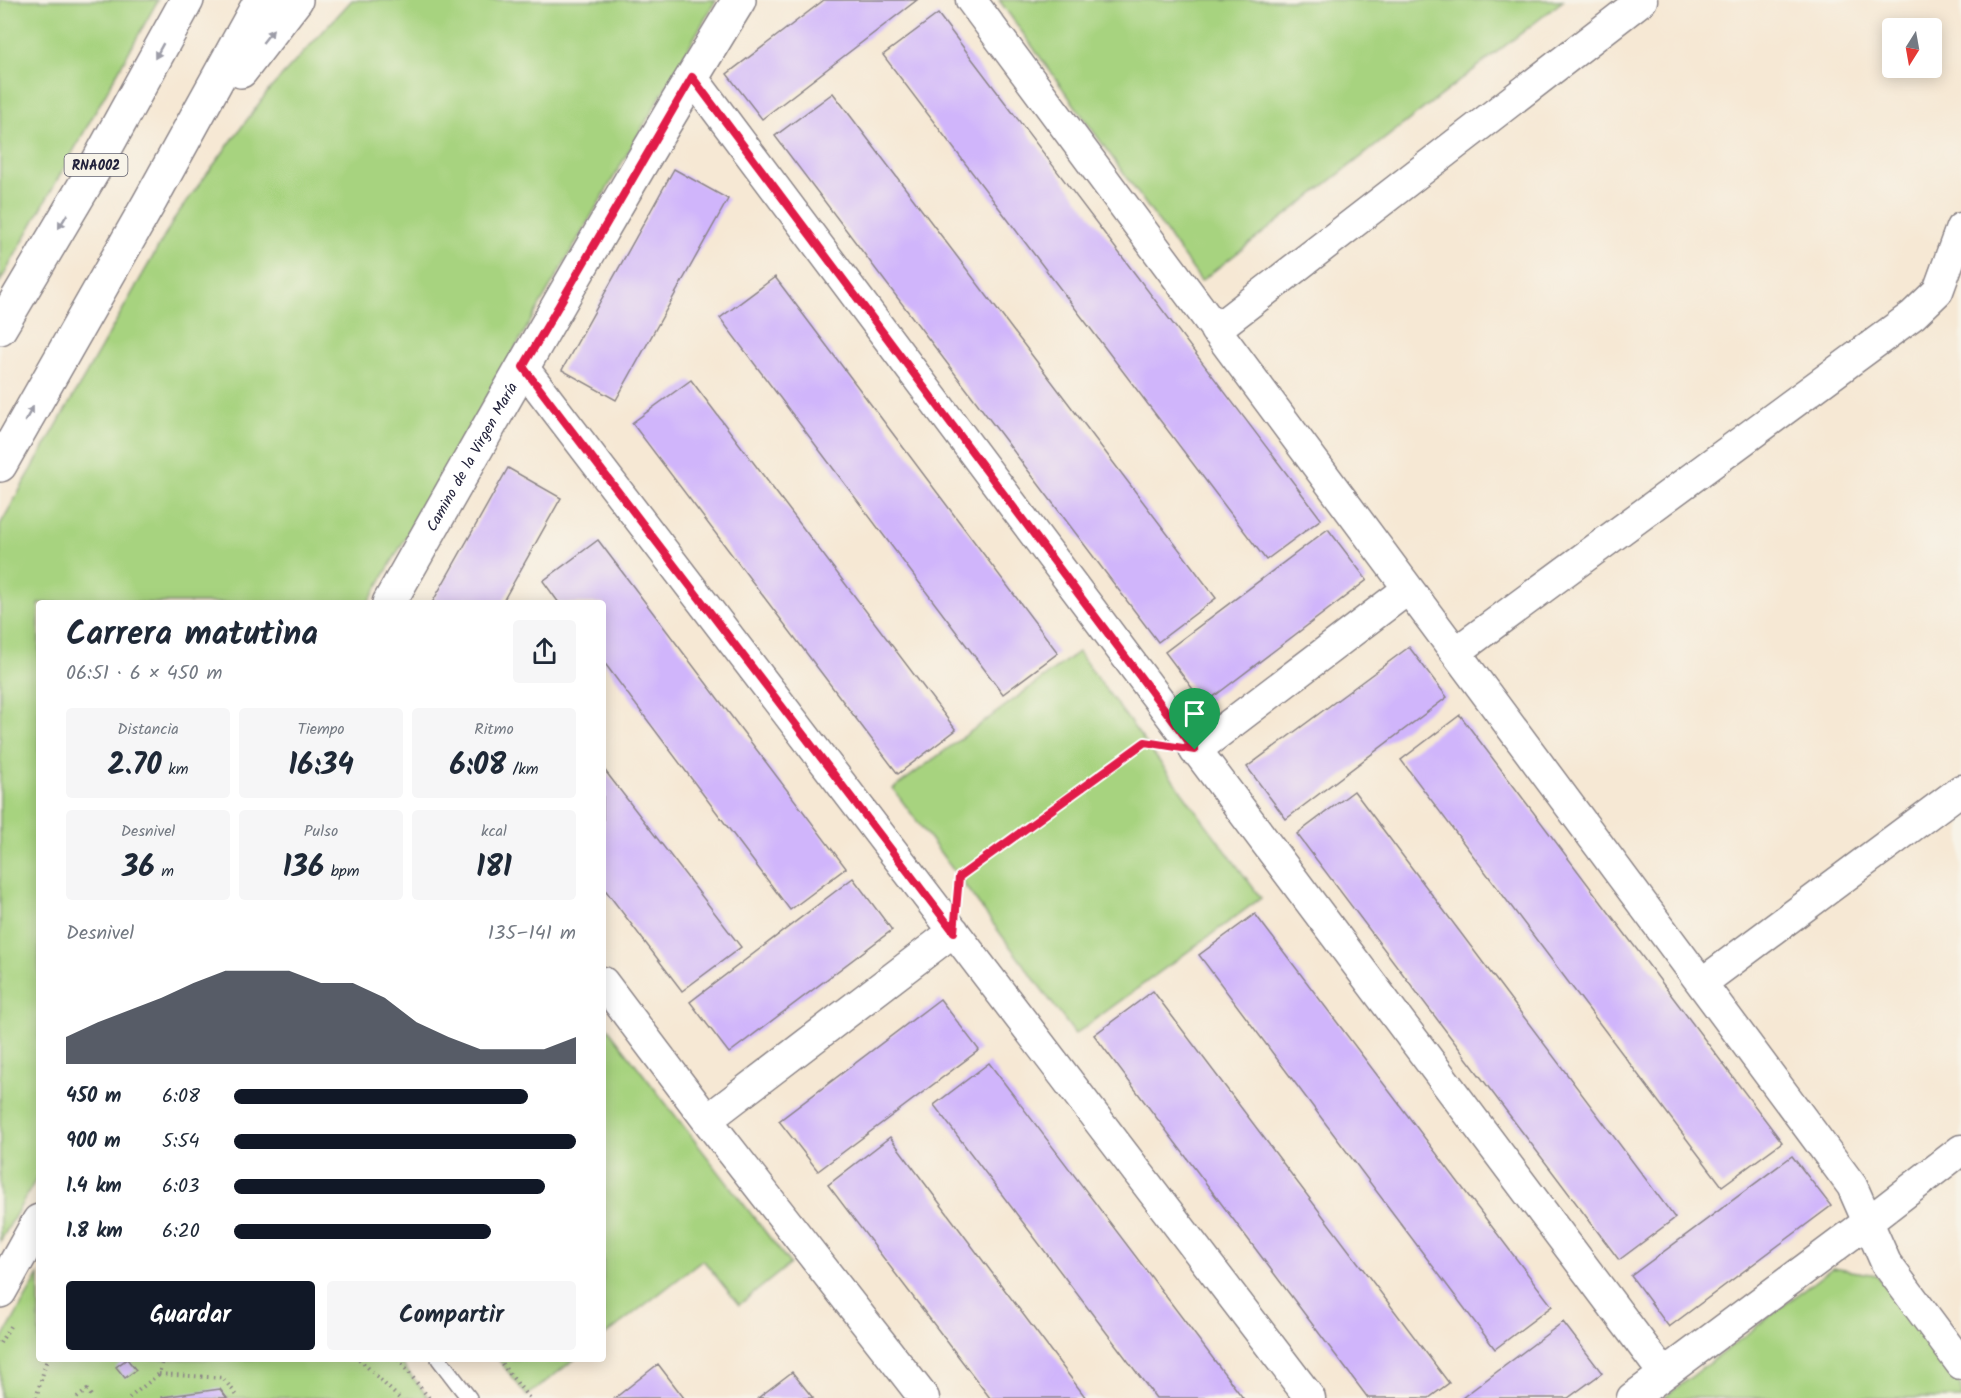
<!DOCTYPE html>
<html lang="es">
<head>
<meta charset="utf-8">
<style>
  body { margin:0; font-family:Kalam,sans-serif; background:#f6f6f7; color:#1f2937; height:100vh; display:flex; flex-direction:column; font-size:22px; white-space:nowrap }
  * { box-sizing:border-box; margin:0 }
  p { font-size:20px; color:#747a83 }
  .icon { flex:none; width:33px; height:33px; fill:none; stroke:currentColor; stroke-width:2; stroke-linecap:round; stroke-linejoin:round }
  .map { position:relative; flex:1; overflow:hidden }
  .drawer { position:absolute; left:36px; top:600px; width:570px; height:762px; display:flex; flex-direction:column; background:#fff; border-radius:6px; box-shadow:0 3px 15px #0003 }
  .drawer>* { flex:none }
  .needle { width:39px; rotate:191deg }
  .fabs { position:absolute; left:1882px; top:18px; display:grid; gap:12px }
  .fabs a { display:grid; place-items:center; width:60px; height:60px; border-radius:6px; background:#fff; box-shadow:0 3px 15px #0003; font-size:30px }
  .pin { position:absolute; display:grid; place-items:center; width:51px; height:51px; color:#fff; margin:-62px -26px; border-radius:50% 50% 50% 0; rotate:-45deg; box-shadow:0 0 6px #0007 }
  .pin .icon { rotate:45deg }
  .round { display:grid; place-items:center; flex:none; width:63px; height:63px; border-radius:6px; background:#f6f6f7 }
  .overview { display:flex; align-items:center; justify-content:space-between; height:102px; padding:0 30px }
  h1 { font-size:33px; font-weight:700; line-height:45px }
  .metrics { display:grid; grid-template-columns:repeat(3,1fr); gap:9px; height:102px; padding:6px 30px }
  .metrics div { display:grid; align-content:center; border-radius:6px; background:#f6f6f7; text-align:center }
  .metrics b { font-size:30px; font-weight:700 }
  .metrics small { font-size:16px; font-weight:400 }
  .metrics p { font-size:16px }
  .chart { height:168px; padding:12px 30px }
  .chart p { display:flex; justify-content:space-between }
  .chart svg { width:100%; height:108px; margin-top:6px; fill:#111827; opacity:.7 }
  .primary-button { display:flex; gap:12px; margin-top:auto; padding:12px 30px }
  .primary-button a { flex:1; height:69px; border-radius:6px; background:#111827; color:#fff; font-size:24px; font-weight:700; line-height:69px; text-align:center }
  .primary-button a+a { background:#f6f6f7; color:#1f2937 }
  ul { padding:0 30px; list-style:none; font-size:20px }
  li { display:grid; grid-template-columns:96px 72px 1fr; align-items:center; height:45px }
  li i { height:15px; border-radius:8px; background:#111827 }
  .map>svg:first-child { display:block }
</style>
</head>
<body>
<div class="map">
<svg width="1961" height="1398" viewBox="0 0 1961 1398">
  <rect width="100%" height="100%" fill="#f7f3e8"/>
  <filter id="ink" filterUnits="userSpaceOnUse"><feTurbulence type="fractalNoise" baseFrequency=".0167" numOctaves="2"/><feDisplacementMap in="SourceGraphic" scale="12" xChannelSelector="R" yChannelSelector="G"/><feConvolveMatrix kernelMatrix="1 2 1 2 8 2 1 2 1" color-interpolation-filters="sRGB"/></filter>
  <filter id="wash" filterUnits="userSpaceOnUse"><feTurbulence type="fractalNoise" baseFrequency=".008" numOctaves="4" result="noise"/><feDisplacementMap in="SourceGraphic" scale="24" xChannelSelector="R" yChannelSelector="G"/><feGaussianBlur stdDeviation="1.35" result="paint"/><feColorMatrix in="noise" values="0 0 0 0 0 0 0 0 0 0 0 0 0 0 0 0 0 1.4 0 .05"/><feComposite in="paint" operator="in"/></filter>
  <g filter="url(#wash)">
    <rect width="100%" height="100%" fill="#f6e8d4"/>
    <path fill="#a7d37f" stroke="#647a5d" stroke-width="1.5" d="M0,0H158L0,282Z
      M352,0H716L368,603H39V1174L0,1242V525L176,216L269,90Z
      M999,0H1564L1201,281Z
      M1078,652L1261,898L1075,1034L893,789Z
      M603,1022L790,1264L739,1305L703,1260L603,1337Z
      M1832,1268L1877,1275L1961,1387V1398H1664Z
      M39,1275V1359H398L429,1398H0V1343Z
      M498,1359H575L527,1396Z"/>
    <g id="blocks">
      <path fill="#d0b5fb" d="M824,0H917L762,119L727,74Z
        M938,14L1321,519L1266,560L883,55Z
        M833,93L1216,598L1158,642L775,136Z
        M674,169L728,199L616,400L562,370Z
        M775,277L1058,653L1003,694L720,318Z
        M691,380L956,730L898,774L632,423Z
        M508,468L561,498L502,603H432Z
        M1328,529L1367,580L1204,704L1165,652Z
        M598,540L846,868L790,910L603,661V603H559L543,581Z
        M1409,647L1447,697L1286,819L1247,767Z
        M1460,715L1782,1142L1722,1186L1401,760Z
        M603,768L741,947L682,991L603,887Z
        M1354,791L1675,1218L1619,1260L1297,834Z
        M853,878L892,930L729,1053L690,1002Z
        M1255,914L1552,1306L1495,1349L1199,955Z
        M1153,991L1449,1383L1429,1398H1368L1094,1035Z
        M940,999L979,1050L818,1171L779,1121Z
        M989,1063L1243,1398H1156L934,1105Z
        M890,1137L1086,1398H990L828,1185Z
        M1792,1156L1831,1206L1669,1327L1631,1276Z
        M1563,1322L1602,1373L1568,1398H1462Z
        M127,1359L136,1370L125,1378L116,1367Z
        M658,1364L684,1398H615Z
        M792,1372L813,1398H758Z
        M220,1389L227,1398H162V1397Z"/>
    </g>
  </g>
  <g filter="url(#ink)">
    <use href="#blocks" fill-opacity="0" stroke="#8c8588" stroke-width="1.5"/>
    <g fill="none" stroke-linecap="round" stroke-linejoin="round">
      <g stroke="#8c8588" stroke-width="18">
        <path id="lane" d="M439,1359L469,1398"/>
      </g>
      <g stroke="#8c8588" stroke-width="33">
        <path id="street" d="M971,0L1852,1186L1886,1263L1961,1364
          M692,77L1664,1374
          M1215,330L1642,0
          M523,367L1310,1398
          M1456,652L1913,315L1938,291L1961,228
          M1195,751L1408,589
          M603,982L707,1120L924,1398
          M1702,983L1961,790
          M707,1120L954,931
          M1632,1398L1868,1222L1961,1150"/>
      </g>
      <g stroke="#8c8588" stroke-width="36">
        <g id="secondary">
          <path id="s1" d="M389,603C503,401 618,198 739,0"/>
          <path d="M0,1291L39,1221"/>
        </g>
      </g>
      <g stroke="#8c8588" stroke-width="36">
        <path id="highway" d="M241,71L296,0
          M0,328L93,171L187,0
          M0,465L149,203L261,0"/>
      </g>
      <path stroke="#8c8588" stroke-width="4" stroke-dasharray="1.5 4.5" stroke-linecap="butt" d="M958,884L959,877L1145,743L1152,744
        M0,1343L12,1323
        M359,1359L399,1398
        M398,1359L429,1398
        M498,1359L529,1398
        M159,1374L223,1378L239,1398
        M36,1398L47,1359
        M77,1398L87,1390L93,1398
        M129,1398L159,1374L163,1359"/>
      <use href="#lane" stroke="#fff" stroke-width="15"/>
      <use href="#street" stroke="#fff" stroke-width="30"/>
      <use href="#secondary" stroke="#fff" stroke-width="33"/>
      <use href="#highway" stroke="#fff" stroke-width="33"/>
    </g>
    <defs><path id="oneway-solid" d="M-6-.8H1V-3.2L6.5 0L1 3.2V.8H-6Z" transform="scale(1.5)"/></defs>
    <g fill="#9c9ca7">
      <use href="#oneway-solid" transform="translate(268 36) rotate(-52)"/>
      <use href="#oneway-solid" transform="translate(159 51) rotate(119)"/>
      <use href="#oneway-solid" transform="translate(63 221) rotate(121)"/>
      <use href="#oneway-solid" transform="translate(29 414) rotate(-60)"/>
    </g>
  </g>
  <g fill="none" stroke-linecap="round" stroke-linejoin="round" filter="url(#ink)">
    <g stroke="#fff" stroke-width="12">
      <path id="route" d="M692,77L1195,750L1145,742L959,877L954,932L523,367Z"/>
    </g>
    <use href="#route" stroke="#e11d48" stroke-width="8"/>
  </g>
  <g text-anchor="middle" stroke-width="5" stroke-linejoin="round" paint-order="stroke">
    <rect fill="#f7f3e8" stroke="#62616f" stroke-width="1.5" x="64.5" y="154" width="63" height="22" rx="4.5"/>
    <g font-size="14" font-weight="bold" fill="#22223b">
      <text x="96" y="170">RNA002</text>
    </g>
    <g font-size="15" fill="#22223b" stroke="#f7f3e8">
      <text dy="5" stroke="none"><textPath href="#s1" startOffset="168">Camino de la Virgen María</textPath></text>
    </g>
  </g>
</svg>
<div class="fabs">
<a><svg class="needle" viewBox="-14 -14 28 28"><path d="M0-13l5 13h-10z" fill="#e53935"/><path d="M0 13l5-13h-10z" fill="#747a83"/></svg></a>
</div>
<div class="pin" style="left:1195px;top:750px;background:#1e9e55"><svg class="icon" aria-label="arrive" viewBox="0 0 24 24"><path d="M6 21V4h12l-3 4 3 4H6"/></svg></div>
<section class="drawer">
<div class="overview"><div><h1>Carrera matutina</h1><p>06:51 · 6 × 450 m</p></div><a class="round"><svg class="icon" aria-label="share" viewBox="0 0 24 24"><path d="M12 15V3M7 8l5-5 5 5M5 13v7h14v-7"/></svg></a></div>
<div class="metrics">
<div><p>Distancia</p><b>2.70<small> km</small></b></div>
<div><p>Tiempo</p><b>16:34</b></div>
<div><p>Ritmo</p><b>6:08<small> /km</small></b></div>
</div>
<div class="metrics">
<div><p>Desnivel</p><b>36<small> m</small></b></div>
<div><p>Pulso</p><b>136<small> bpm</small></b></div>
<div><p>kcal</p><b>181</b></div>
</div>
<div class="chart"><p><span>Desnivel</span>135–141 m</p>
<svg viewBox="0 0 160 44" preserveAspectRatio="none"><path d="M0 44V33L10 27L20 22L30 17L40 11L50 6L60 6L70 6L80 11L90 11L100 17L110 27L120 33L130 38L140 38L150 38L160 33V44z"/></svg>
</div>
<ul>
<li><b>450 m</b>6:08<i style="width:86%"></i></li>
<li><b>900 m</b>5:54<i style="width:100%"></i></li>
<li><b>1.4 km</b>6:03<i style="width:91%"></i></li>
<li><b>1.8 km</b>6:20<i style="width:75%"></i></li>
</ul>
<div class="primary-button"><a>Guardar</a><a>Compartir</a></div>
</section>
</div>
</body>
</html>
